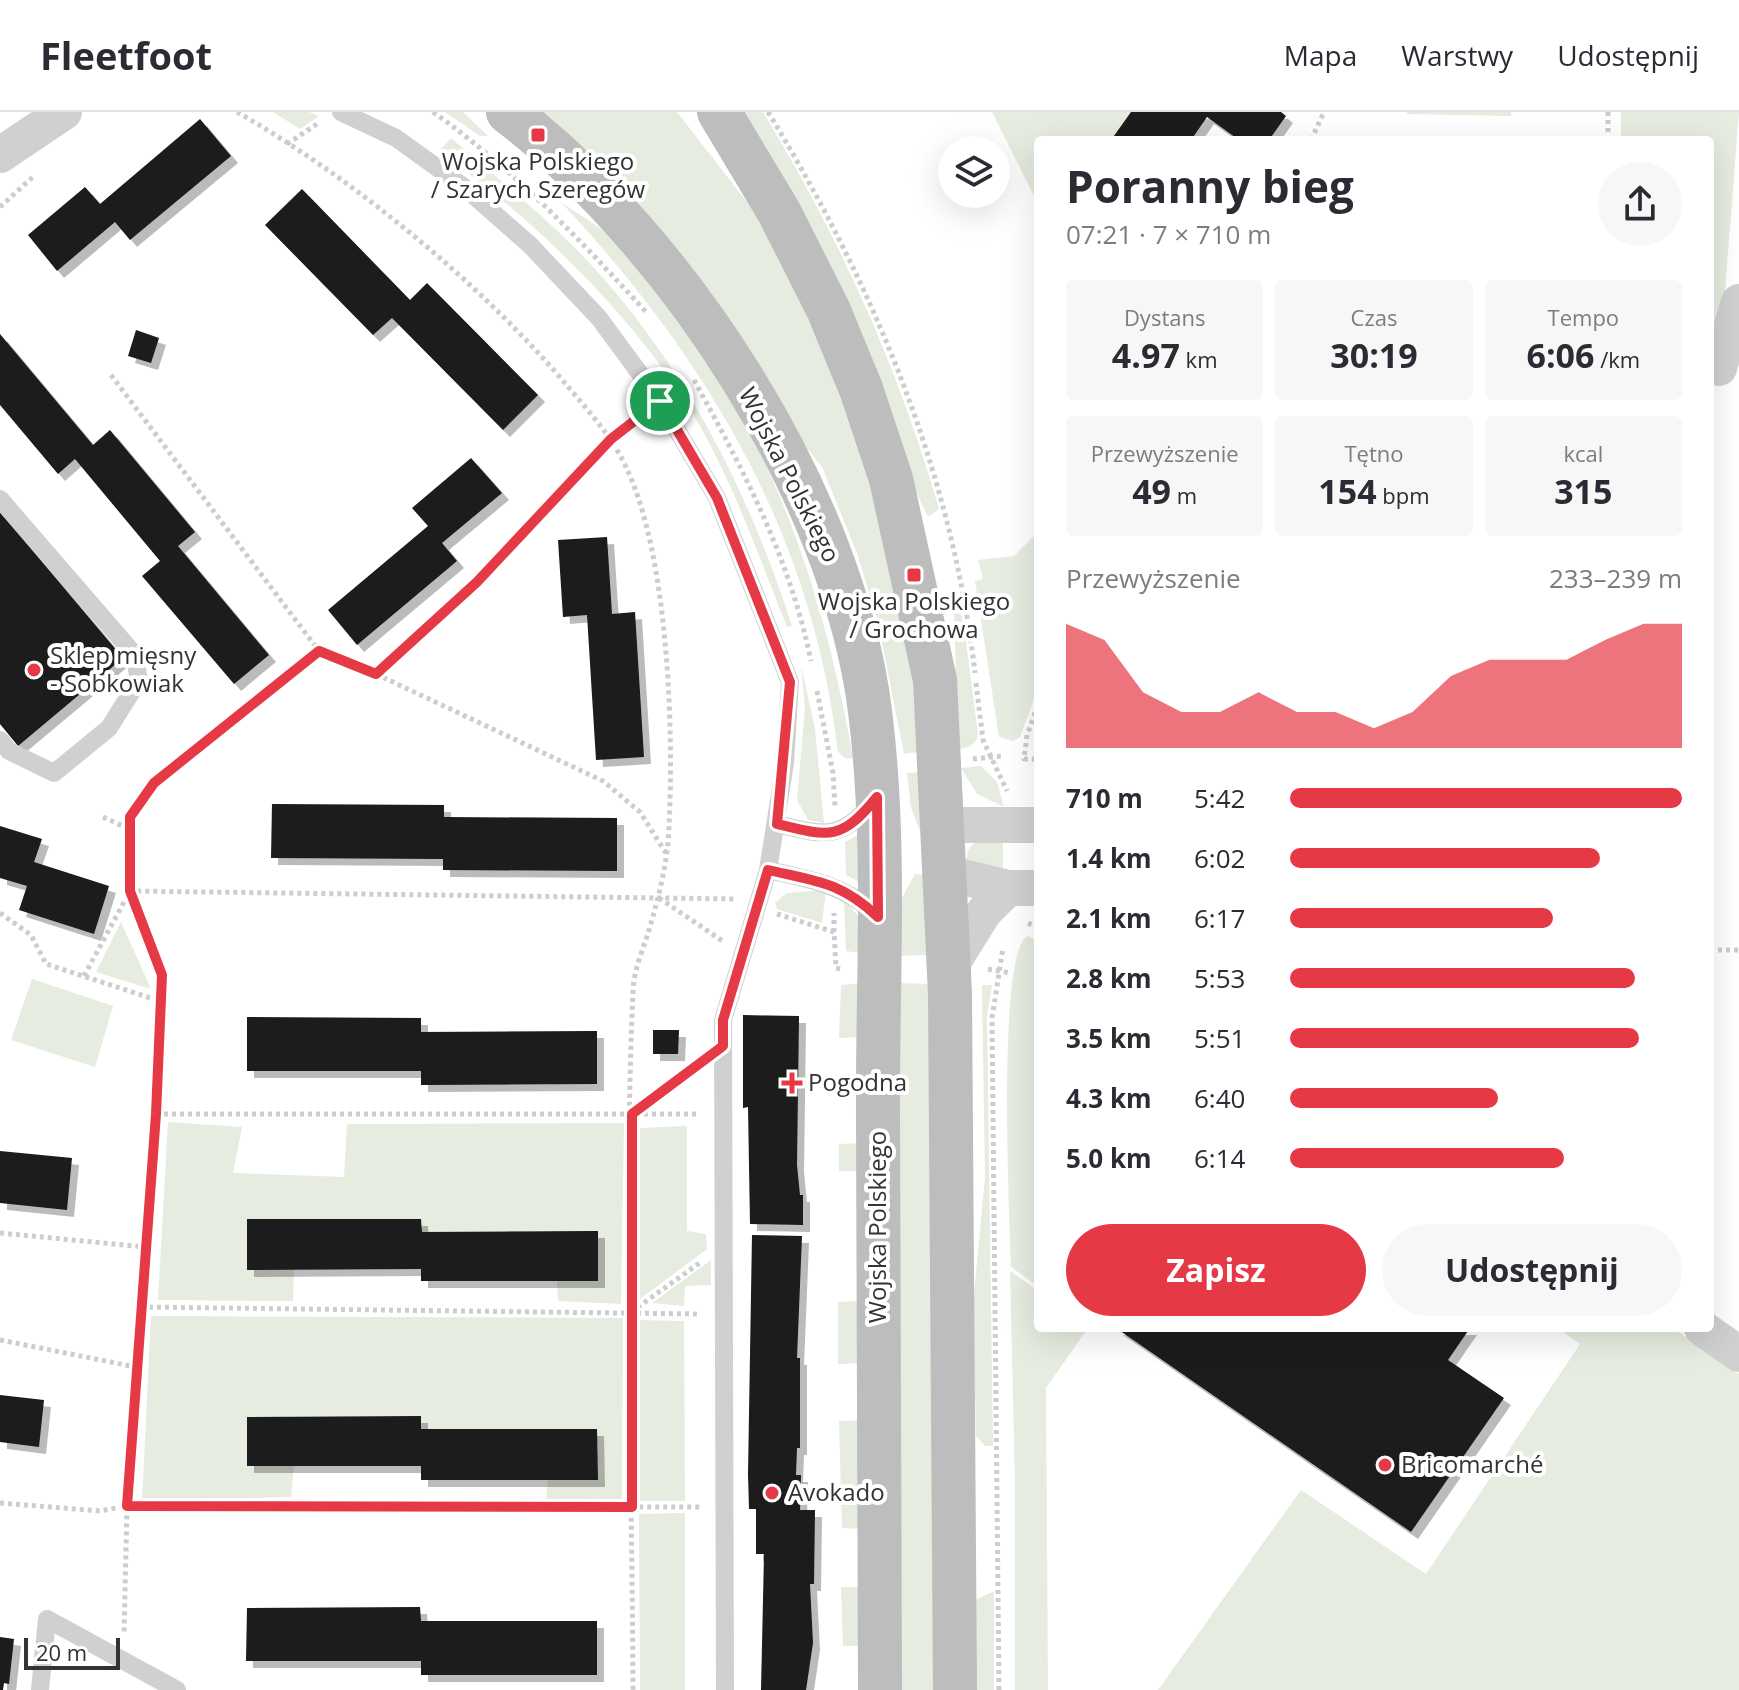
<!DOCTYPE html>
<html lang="pl">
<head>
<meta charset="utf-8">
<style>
  body { margin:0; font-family:"Open Sans",sans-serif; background:#f7f7f7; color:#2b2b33; height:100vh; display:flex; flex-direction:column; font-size:30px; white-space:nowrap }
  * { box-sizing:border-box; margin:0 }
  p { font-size:26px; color:#7c7c81 }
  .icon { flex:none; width:44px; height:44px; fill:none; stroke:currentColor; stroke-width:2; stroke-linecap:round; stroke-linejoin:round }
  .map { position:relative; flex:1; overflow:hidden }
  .drawer { position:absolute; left:1034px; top:24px; width:680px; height:1196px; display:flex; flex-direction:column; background:#fff; border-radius:8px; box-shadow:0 8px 32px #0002 }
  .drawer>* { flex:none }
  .controls { position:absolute; left:938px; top:24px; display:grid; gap:16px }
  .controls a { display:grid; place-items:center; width:72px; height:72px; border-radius:50%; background:#fff; box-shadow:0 8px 32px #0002; font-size:40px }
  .scale { position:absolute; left:24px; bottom:20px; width:96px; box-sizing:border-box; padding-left:8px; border:4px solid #333; border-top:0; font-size:22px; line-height:28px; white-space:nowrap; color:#333; -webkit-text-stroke:6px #fff; paint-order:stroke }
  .pin { position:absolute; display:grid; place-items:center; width:68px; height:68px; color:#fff; margin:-34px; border:4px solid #fff; border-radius:50%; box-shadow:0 2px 8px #0007 }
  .round { display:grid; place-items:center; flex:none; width:84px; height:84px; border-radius:42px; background:#f7f7f7 }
  .headline { display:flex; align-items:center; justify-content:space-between; height:136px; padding:0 32px }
  h1 { font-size:44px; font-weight:700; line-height:60px }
  .figures { display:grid; grid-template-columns:repeat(3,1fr); gap:12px; height:136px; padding:8px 32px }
  .figures div { display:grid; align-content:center; border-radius:8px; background:#f7f7f7; text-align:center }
  .figures b { font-size:34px; font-weight:700 }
  .figures small { font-size:22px; font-weight:400 }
  .figures p { font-size:22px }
  .chart { height:224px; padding:16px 32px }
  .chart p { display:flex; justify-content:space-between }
  .chart svg { width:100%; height:144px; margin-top:8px; fill:#e63946; opacity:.7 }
  .button { display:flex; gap:16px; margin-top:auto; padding:16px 32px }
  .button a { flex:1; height:92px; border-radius:48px; background:#e63946; color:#fff; font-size:32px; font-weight:700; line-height:92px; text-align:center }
  .button a+a { background:#f7f7f7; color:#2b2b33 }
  ul { padding:0 32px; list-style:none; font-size:26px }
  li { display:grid; grid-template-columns:128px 96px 1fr; align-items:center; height:60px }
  li i { height:20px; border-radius:10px; background:#e63946 }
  header { display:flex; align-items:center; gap:48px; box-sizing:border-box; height:112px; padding:0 40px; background:#fff; border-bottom:2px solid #e1e1e2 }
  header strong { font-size:38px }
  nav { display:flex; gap:44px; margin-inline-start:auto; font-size:28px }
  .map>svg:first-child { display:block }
</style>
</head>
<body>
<header>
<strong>Fleetfoot</strong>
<nav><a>Mapa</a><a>Warstwy</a><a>Udostępnij</a></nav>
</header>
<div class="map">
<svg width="1739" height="1578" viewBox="0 0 1739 1578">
  <defs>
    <filter id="shadow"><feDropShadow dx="7" dy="7" stdDeviation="0" flood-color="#0004"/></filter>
  </defs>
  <rect width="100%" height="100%" fill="#fff"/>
  <path fill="#e6ecdf" d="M273,0H309L319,4L300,17Z
    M445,0H463L488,24H480Z
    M535,0H677L757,103L779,139L856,318L898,466L924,639L904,642L878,510L857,441L822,355Z
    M737,0H763C841,129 897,252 939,397L928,405Z
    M992,0H1131L1111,28H1038V92Z
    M1407,0H1511V4L1407,2Z
    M1621,0H1739L1724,192L1710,226V28H1621Z
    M451,26C495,64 541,101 582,143C682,248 748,377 792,514L787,515C754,432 723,341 671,268C608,179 527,103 439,39Z
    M561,90C578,102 596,112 612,125C631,140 646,166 662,185C770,319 824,478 853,646L846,647L838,640C812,422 709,249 561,90Z
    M1038,420V576L1020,625L1013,629L999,625L975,469L983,467L978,448L1014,444Z
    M954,497L960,498L964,513L978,623C976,633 967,637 958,637Z
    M801,553L815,617L824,711L808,708L797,688L805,596Z
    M981,654L997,670L1004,695L977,682L961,656Z
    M925,660L920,719L911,696L907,661Z
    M860,722L859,770L846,763L845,730Z
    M1003,730V758L966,749L968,738L974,731Z
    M915,762L923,763L930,843L894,844L901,788Z
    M826,778L822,811L777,797L775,791L787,781Z
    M844,787L859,805L860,841L846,839Z
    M121,810L151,877L96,860Z
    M1028,824L1038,829L1036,1173L1011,1155C1010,1111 996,836 1028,824Z
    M32,867L113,894L95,955L11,928Z
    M862,871L863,925L839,926L841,873Z
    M895,871L931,872L940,1578H897Z
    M982,873H992L987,905L993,1334H985L976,1324L973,1194L985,1065Z
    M168,1010L242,1015L233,1061L344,1065L347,1012L624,1011L621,1192L558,1189L557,1169L597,1119L422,1120L421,1107L294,1158L293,1189L158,1188Z
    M687,1014V1119L706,1122L707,1137L640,1187V1016Z
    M863,1031V1059H839V1032Z
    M711,1148V1173L685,1174L684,1194L652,1191Z
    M1010,1159L1038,1179V1216H1088L1046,1276L1048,1578H1015V1371Z
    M862,1189V1251L838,1252V1190Z
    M151,1204L623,1206L622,1389L546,1387L548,1368L597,1367V1317H421L420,1304L248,1305L247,1354H294L291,1385L142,1388Z
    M636,1208L684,1209L685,1389H640Z
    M1557,1216H1673L1739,1262V1578H1158L1301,1378L1426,1462L1580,1232Z
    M862,1308V1417L842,1416L839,1309Z
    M685,1401V1578H640L639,1402Z
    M841,1475H862L863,1534H843Z
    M994,1479V1578H974L973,1489Z"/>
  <path fill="#1a1a1a" filter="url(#shadow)" d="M1131,0H1281L1286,4L1269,28H1239L1207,5L1191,28H1111Z
    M200,7L231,44L130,128L115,110L57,159L28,123L85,75L100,92Z
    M302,77L410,188L427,171L538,283L503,318L392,206L373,223L265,113Z
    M136,218L159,226L151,251L128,244Z
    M0,222L93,333L110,318L195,420L178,434L269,543L234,572L142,464L160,449L75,347L58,362L0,293Z
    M471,346L502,381L442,431L457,449L357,533L328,498L428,414L412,396Z
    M0,400L123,546L18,634L0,612Z
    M607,425L612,502L635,500L644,645L596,648L587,503L563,505L558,428Z
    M272,692L444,693V705L617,706V759L443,758V747L271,746Z
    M0,714L42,727L34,750L109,774L94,822L19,798L27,774L0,766Z
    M743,903L799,904L797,1053L800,1083H803V1113L750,1112L748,995L743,996Z
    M247,905L421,906V920L597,919V972L421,973V959H247Z
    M653,918H679L678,942H653Z
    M0,1039L72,1046L67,1098L0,1091Z
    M247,1107H421L422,1120L598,1119V1169H421V1157L247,1158Z
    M752,1123L802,1124L797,1246H800V1336H797L796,1363H801L800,1398H815L814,1472H810L813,1531L806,1578H761L764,1442H756V1397H749L748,1362Z
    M1116,1216H1470L1448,1248L1504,1286L1411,1420Z
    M0,1283L44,1288L39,1335L0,1330Z
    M421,1304V1317H597L598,1368H421V1354H247V1305Z
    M420,1495L421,1509H597V1563H421V1549H246L247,1496Z
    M0,1525L14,1527L9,1572L4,1571L3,1578H0Z"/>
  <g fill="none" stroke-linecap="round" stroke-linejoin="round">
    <path stroke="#cdcdcd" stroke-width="5" stroke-dasharray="4 4" stroke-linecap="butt" d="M237,0C354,67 483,173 570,277C591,302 612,325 626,355C668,443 674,616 669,714C668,749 659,784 649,818C643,837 634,858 633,878C623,1111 632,1345 633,1578
      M433,0C516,59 579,127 647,201
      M768,0C873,172 952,360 975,561
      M1608,0V28
      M1311,28L1324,0
      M287,32L320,10
      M0,95L35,63
      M111,263L319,539L154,671L130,705V779L162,863L156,1002L127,1394L124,1522
      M694,268C744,359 790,447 811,549
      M319,539L376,562L477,470L611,327L643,303
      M376,562L603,669L640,700L666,741
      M976,571L983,628L1007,679
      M817,579L833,661L835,695
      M1038,593L1027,623L1024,647H1038
      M973,647L1002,644
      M103,705L129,717
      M659,786L724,830
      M0,801L31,823L46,852L160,889
      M777,802L834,820L836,856L842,857
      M1028,811L1038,816
      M834,820V801
      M1710,838H1739
      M988,857L1010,861
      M84,864L130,779L737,787
      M633,1001L699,952
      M156,1002H699
      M0,1121L145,1135
      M141,1195L701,1202
      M631,1200L701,1150
      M0,1228L136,1255
      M0,1391L100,1399L127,1394L702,1395
      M999,1578L992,906L1003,836"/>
    <path stroke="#d0d0d0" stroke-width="18" d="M341,0L396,26L464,75L530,133L599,206L660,289L717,386L790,570L785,651L768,758L723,908L725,1578
      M0,387L134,542L139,568L109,616L54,661L9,639L0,628
      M777,712C819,722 840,730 870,693
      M768,758C808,767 843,772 874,801
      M40,1578L47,1507L177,1578"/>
    <path stroke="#d0d0d0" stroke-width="36" d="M0,43L64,0
      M1719,256L1739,190
      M945,719L962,713H1038
      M946,761L1008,776H1038
      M950,855L984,800L1008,776
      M1702,1216L1739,1242"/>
    <path stroke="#bdbdbd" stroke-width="44" d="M508,0C679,131 843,383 870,599C887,733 877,872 878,1007C878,1198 879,1388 880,1578
      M719,0L779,100L828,197L861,277L891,367L935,568L950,882L955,1578"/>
  </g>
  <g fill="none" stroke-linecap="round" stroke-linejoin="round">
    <g stroke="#fff" stroke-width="16">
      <path id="route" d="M660,289L717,386L790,570L777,712C830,725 841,729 877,685L878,805C841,770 816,769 768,758L723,908V934L632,1002V1395L127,1394L156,1002L162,863L130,779V705L154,671L319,539L376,562L477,470L611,327Z"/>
    </g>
    <use href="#route" stroke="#e63946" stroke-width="10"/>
  </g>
  <g fill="#e63946" stroke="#fff" stroke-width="3">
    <rect x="530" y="15" width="16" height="16" rx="4"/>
    <rect x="906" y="455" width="16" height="16" rx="4"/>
    <circle cx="34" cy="558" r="8"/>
    <path d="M788 959h8v8h8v8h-8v8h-8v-8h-8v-8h8z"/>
    <circle cx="1385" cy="1353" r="8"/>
    <circle cx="772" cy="1381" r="8"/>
  </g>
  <g text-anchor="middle" stroke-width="8" stroke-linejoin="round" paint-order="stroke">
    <g font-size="24" fill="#333" stroke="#fff" text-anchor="start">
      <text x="538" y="58" text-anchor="middle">Wojska Polskiego<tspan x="538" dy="28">/ Szarych Szeregów</tspan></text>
      <text x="914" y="498" text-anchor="middle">Wojska Polskiego<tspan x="914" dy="28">/ Grochowa</tspan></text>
      <text x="50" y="552">Sklep mięsny<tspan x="50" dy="28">- Sobkowiak</tspan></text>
      <text x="808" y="979">Pogodna</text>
      <text x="1401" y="1361">Bricomarché</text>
      <text x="788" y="1389">Avokado</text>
    </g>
    <g font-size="24" fill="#333" stroke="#fff">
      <text transform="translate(789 363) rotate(63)" y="8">Wojska Polskiego</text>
      <text transform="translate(878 1115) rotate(-90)" y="8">Wojska Polskiego</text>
    </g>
  </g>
</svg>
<div class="controls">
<a><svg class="icon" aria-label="layers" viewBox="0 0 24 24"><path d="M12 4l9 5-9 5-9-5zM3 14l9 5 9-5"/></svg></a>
</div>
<div class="scale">20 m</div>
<div class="pin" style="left:660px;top:289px;background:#1e9e55"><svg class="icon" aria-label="arrive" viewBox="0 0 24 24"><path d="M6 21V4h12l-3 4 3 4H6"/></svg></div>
<section class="drawer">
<div class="headline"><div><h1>Poranny bieg</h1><p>07:21 · 7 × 710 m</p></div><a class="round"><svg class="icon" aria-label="share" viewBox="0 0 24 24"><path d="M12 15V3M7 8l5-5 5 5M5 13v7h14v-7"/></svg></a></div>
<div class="figures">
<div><p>Dystans</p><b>4.97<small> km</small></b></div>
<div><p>Czas</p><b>30:19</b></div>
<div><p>Tempo</p><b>6:06<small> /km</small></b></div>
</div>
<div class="figures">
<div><p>Przewyższenie</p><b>49<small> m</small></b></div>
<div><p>Tętno</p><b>154<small> bpm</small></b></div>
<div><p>kcal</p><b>315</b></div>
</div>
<div class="chart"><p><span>Przewyższenie</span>233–239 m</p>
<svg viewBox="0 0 160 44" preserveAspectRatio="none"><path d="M0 44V6L10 11L20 27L30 33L40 33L50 27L60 33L70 33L80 38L90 33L100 22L110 17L120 17L130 17L140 11L150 6L160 6V44z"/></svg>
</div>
<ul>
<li><b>710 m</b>5:42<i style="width:100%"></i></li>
<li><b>1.4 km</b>6:02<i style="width:79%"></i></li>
<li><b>2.1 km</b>6:17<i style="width:67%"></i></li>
<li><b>2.8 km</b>5:53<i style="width:88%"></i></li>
<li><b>3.5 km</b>5:51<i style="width:89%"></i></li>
<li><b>4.3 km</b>6:40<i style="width:53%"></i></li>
<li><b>5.0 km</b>6:14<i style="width:70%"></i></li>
</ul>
<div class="button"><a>Zapisz</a><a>Udostępnij</a></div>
</section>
</div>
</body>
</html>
